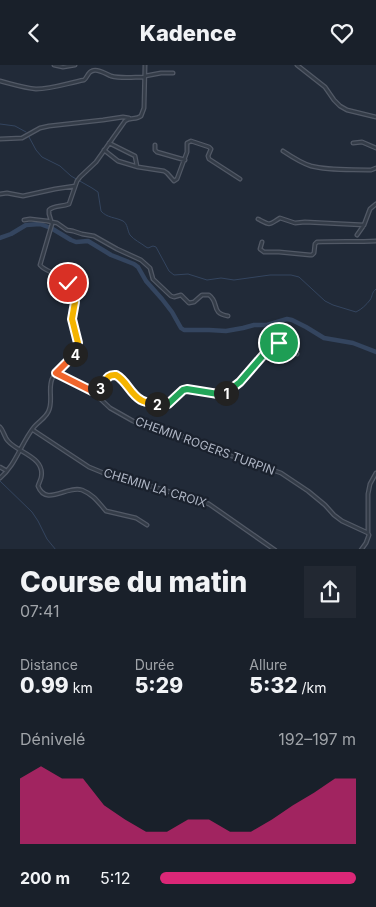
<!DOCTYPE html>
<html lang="fr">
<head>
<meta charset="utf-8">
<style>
  body { margin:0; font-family:Inter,sans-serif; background:#222832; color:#f1f3f6; height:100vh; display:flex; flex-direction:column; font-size:19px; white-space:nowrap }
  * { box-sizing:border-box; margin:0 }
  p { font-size:16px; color:#9fa3a8 }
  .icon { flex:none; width:28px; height:28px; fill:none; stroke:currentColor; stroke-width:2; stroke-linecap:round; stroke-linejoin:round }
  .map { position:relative; height:484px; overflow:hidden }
  .sheet { display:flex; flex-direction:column; background:#19202a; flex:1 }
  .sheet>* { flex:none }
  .pin { position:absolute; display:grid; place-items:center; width:42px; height:42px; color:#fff; margin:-21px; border:2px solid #fff; border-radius:50%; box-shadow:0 1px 5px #0007 }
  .km { position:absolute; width:25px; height:25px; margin:-12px; border-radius:50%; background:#222; color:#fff; font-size:14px; line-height:25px; text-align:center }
  .round { display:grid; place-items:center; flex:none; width:52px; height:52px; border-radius:0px; background:#222832 }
  .overview { display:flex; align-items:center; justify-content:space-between; height:85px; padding:0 20px }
  h1 { font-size:28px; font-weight:800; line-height:38px }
  .figures { display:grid; grid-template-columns:repeat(3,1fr); gap:8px; height:85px; padding:5px 20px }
  .figures div { display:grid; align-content:center }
  .figures b { font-size:21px; font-weight:800 }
  .figures small { font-size:14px; font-weight:400 }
  .figures p { font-size:14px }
  .chart { height:140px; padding:10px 20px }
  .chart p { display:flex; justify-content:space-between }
  .chart svg { width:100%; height:90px; margin-top:5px; fill:#db2777; opacity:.7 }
  ul { padding:0 20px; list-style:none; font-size:16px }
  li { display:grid; grid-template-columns:80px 60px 1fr; align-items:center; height:38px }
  li i { height:12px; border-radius:6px; background:#db2777 }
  header { display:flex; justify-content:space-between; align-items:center; height:65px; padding:0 20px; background:#19202a; font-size:22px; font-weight:800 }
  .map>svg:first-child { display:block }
</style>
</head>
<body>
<header><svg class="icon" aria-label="back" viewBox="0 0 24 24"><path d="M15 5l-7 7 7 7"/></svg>Kadence<svg class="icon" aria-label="heart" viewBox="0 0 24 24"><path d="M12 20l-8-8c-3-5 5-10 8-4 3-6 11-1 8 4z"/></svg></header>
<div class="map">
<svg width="376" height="485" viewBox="0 0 376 485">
  <rect width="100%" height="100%" fill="#212a38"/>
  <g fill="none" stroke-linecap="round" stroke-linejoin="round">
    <path stroke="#34455f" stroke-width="1" d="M0,59L15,61L26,67
      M29,72L36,85L42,92L60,101L71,111L92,123L98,127L101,146C107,153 115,152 123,156C128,159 127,165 130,170C134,175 141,178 146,182L148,183L153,181L156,182L169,206L174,210L188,209L207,215L221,213L234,215L270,210H291L299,212L325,236L333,240L356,247C362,244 366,240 370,235C373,231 371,228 376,224
      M0,416L32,447L38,456L47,474L56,485"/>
    <path stroke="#34455f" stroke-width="4.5" d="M0,173L11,169L26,160L40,159L51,163L71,175L76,177L88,176L111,190L134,199L138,202L146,216L162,234L172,247L181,263L184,265H209L226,266L243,263L254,260H267L287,254L292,255L306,262L324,273L353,278L376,287"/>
    <g stroke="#525966" stroke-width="5">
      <path id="minor" d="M54,0L63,2L75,0
        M297,0L325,22L334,35L340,41L347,45L376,52
        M145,11L161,8H173
        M0,16C12,19 24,23 36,24C52,24 68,18 84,15C87,13 88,7 92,6C97,3 106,9 111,11C122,14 134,12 145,12
        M0,74L22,73L40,63L49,61L103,55L123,52L129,53
        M109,78L135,91L137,101
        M353,78L362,77L376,83
        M155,80V85L157,87L185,95
        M104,85L118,96L138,102L164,106L167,108L174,116L177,114L187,87V78L191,76L209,82L211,84L208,91L209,94L240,114
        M283,86C292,92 301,98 311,101C330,106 352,104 371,105L376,103
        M0,129L7,128L23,131L55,124L75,121
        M258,154C272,161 268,160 280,153L295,158L305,157L364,160
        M24,155L30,154L47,156L57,158L67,165L73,166L82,169L94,171L117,184L141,195L150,203L153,214L171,231L174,232L181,230L189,238L194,237L202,230H209C220,238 210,248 228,251
        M357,170L364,160L370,144L376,139
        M262,177L260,184L264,187H279L310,190H312L314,188L315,179L317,177C337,176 356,177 376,176
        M56,308L92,326L100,323L109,310H116L125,317L138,333L144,336L162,340L170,338L181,327L187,324L218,329H224L228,327L240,317L274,278H279L297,289
        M92,326L110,343L133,356L152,364L184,372L194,378L267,403L281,408L308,426L325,440L334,450L342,456L368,468
        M0,362C4,366 4,372 8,376C18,388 46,392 41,413C40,416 39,418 38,421C46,442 67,420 82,425C94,430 98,437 106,446L136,453L147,460
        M33,365L89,402L106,409L131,415L209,439L275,485
        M0,402L7,406
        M0,413C16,400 21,378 34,362C39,356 47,352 49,345C53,335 48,324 52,314C57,303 72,297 77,285C80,275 74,265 73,255C72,248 77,241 74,233C72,224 67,215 59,211C53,207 45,206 40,200L52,159L49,149V145C54,140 62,142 69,139L77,116L80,112L96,97L125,56C130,52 136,55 141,51L144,43L145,0
        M361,485L366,478L369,470L368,468V429L370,419L376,408"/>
    </g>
    <use href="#minor" stroke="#343c48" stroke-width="2.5"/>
  </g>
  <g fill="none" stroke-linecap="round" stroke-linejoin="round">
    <g stroke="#fff" stroke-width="10">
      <path id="split-1" d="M226,328L240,317L272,280L274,278H279"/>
    </g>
    <g stroke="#fff" stroke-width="10">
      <path id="split-2" d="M157,339H168L183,325L187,324L218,329L226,328"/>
    </g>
    <g stroke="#fff" stroke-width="10">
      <path id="split-3" d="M100,323C106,317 106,309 116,310C127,316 130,329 141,335C146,338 152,338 157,339"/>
    </g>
    <g stroke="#fff" stroke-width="10">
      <path id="split-4" d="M75,289L56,308L92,326L100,323"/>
    </g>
    <g stroke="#fff" stroke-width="10">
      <path id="split-5" d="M68,218L74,232L75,237L72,254L78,278L75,289"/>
    </g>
    <use href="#split-1" stroke="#22a559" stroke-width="6"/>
    <use href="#split-2" stroke="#22a559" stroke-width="6"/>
    <use href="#split-3" stroke="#f5b400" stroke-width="6"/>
    <use href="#split-4" stroke="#f0652b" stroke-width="6"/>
    <use href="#split-5" stroke="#f5b400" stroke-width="6"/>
  </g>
  <g text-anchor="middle" stroke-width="4.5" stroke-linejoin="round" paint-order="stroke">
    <g font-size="12" fill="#afb6c5" stroke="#1a212d">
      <text transform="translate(205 381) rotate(20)" y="4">CHEMIN ROGERS TURPIN</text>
      <text transform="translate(155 423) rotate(17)" y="4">CHEMIN LA CROIX</text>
    </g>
  </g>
</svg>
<div class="pin" style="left:279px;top:278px;background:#1e9e55"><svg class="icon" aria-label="arrive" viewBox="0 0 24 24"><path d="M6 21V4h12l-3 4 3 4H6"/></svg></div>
<div class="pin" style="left:68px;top:218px;background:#d93025"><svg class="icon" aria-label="check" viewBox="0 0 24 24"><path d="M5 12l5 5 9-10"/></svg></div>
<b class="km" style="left:226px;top:328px">1</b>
<b class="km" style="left:157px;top:339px">2</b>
<b class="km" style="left:100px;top:323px">3</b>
<b class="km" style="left:75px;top:289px">4</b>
</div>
<section class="sheet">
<div class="overview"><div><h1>Course du matin</h1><p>07:41</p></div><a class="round"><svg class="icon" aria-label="share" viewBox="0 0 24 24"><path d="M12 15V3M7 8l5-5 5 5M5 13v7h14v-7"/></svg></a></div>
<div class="figures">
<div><p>Distance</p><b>0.99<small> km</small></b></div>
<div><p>Durée</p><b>5:29</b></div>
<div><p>Allure</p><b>5:32<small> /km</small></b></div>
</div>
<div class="chart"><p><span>Dénivelé</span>192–197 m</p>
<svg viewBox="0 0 160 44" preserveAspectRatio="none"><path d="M0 44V12L10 6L20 12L30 12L40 25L50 32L60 38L70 38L80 32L90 32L100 38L110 38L120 32L130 25L140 19L150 12L160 12V44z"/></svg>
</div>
<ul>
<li><b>200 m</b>5:12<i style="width:100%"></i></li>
</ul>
</section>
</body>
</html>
